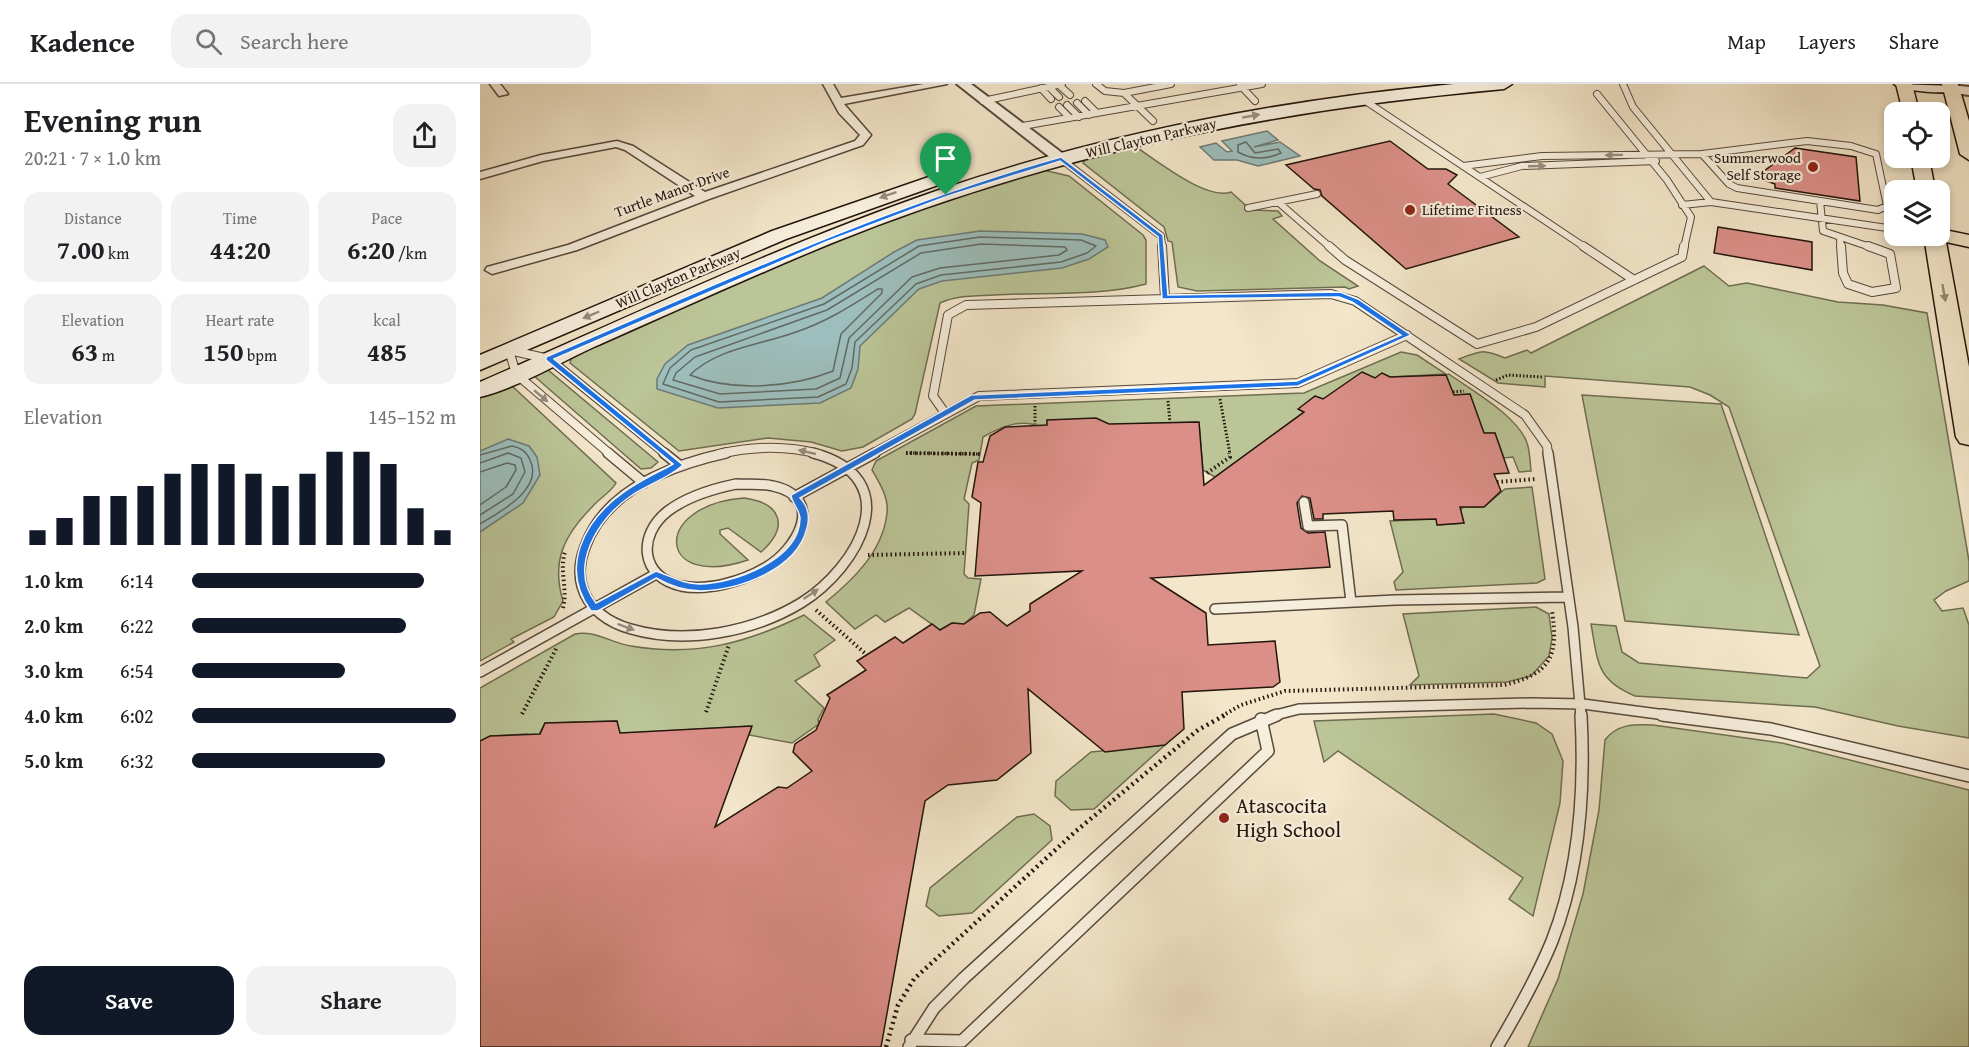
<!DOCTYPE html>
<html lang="en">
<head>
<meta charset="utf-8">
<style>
  body { margin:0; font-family:"Gentium Book Plus",serif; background:#f2f2f2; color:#202124; height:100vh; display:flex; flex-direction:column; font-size:22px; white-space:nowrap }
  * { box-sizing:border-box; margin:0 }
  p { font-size:20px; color:#757577 }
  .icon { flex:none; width:33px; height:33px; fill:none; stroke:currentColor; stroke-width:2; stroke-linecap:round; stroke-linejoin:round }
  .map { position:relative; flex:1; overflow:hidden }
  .side { display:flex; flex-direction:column; background:#fff; width:480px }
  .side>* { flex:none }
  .controls { position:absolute; left:1404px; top:18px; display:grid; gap:12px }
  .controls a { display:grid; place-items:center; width:66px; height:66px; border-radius:12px; background:#fff; box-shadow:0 3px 9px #0003; font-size:30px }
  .pin { position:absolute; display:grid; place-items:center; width:51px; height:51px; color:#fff; margin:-62px -26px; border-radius:50% 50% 50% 0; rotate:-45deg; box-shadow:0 0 6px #0007 }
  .pin .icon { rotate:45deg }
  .round { display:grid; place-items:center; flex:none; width:63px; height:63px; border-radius:18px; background:#f2f2f2 }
  .summary { display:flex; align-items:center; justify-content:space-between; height:102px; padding:0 24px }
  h1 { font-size:33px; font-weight:600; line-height:45px }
  .stats { display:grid; grid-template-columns:repeat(3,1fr); gap:9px; height:102px; padding:6px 24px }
  .stats div { display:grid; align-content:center; border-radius:15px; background:#f2f2f2; text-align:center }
  .stats b { font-size:26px; font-weight:600 }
  .stats small { font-size:16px; font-weight:400 }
  .stats p { font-size:16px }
  .chart { height:168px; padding:12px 24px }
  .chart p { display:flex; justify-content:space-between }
  .chart svg { width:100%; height:108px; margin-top:6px; stroke:#111827; stroke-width:6 }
  .cta { display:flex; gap:12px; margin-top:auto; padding:12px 24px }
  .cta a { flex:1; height:69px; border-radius:18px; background:#111827; color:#fff; font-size:24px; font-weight:600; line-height:69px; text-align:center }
  .cta a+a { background:#f2f2f2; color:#202124 }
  ul { padding:0 24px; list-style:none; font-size:20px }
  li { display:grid; grid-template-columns:96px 72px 1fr; align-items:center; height:45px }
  li i { height:15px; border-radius:8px; background:#111827 }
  header { display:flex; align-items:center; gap:36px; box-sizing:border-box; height:84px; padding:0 30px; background:#fff; border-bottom:2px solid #e0e0e0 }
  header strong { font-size:28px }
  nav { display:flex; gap:33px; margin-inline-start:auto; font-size:21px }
  .search { width:420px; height:54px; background:#f2f2f2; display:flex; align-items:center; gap:15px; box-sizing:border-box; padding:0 21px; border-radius:18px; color:#757577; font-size:22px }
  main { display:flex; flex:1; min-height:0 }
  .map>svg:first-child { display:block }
</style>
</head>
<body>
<header>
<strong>Kadence</strong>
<div class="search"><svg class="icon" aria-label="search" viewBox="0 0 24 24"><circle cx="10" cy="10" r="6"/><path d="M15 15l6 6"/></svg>Search here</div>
<nav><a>Map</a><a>Layers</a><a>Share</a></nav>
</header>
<main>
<section class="side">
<div class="summary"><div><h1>Evening run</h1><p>20:21 · 7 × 1.0 km</p></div><a class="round"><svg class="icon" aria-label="share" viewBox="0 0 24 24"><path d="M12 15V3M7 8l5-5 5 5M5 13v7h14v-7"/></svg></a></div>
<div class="stats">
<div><p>Distance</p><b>7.00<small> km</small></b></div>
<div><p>Time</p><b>44:20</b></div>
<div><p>Pace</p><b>6:20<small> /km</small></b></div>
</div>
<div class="stats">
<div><p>Elevation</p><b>63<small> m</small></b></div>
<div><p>Heart rate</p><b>150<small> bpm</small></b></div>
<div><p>kcal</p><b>485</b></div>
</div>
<div class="chart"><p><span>Elevation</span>145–152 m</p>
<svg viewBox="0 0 160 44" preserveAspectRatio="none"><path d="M5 44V38M15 44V33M25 44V24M35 44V24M45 44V20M55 44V15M65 44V11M75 44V11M85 44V15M95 44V20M105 44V15M115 44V6M125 44V6M135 44V11M145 44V29M155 44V38"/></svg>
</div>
<ul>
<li><b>1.0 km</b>6:14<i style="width:88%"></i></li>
<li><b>2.0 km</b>6:22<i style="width:81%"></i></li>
<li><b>3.0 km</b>6:54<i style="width:58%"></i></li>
<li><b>4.0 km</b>6:02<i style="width:100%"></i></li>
<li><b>5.0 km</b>6:32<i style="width:73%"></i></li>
</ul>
<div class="cta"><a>Save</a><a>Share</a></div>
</section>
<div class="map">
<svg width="1489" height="963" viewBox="0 0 1489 963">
  <rect width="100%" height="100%" fill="#f3e6ca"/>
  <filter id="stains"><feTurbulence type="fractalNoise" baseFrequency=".00333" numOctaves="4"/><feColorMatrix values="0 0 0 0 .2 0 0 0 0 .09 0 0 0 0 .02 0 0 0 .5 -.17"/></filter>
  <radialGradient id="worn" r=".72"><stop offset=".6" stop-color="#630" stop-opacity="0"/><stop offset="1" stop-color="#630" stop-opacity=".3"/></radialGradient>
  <path fill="#bbc597" stroke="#6f6d52" stroke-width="1.5" d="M653,61C675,75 726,117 751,108L771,126L798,127L802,132L793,135L840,177L878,202L869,205L865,203L717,207L698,203L692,158L688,157L684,143L603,79L606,74Z
    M563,86L589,92L663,151L666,156V200C617,213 564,208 514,211C495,212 477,211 460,219L435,330L432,335L383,363L362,367L331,358L288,354L199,367L90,279L92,271L335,164L455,120Z
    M1224,182L1249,202L1267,199L1358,218L1403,221L1447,229L1489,477V497L1466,507L1454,516L1462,527L1483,524L1489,541V654L1418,642L1335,623L1155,612C1116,596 1118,578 1111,540L1136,542L1142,568L1159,579L1327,594L1340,582L1249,323L1230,311L1210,303L1065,292V303L1018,299L979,275C1002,266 1003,265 1025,274L1047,266L1051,269Z
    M921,268L937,271L966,290L910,293L902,289L895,294L843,315L835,312L819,325L824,328L735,393L723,386L719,340L716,338L622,341L567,336L566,346C546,332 522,342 503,353L499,376L492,379L484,415L489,420L484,490L488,494L501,495L494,531L484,540L472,539L460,546L429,524L405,538L396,531L375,545L346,518C374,495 403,467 407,429C409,414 399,398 392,386L396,377L496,322L824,309Z
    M65,286H68L178,378L171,384L161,385L54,292Z
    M969,290C991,306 1038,332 1047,359C1050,367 1050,378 1051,387L1039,388L1033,373L1024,374L1015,349H1004L990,310L973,311L966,291Z
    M31,301L136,399C131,408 120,414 113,422C84,451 71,477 83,517L74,533L31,555L34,558L0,577V312Z
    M1102,311L1241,320L1319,551L1145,537Z
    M1052,403L1065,495L1057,499L916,506L914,498L923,488L910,437L956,435L958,441L984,439L980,426L984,423H1004L1025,405Z
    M264,414C301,419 310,442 281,468L248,444L240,446V450L268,476C176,507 171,421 264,414Z
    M1056,523L1069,530L1072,554L1069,572L1051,592L1027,598L930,601L939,592L923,530Z
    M324,531L355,556L334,571L340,582L315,597L344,624L338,635L339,640L312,659L269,651L271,645L269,642L135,650L136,637L65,639L54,660L47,650L10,652L0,657V604L95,550C115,546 131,559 151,562C216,573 267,559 324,531Z
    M1014,630L1056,639L1072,650L1083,677L1080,719L1053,832L1029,815L1043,794L858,667L844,678L834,637Z
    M1173,641L1302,659L1489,706V963H1048L1078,895L1103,810L1119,726L1125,656C1137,640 1154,640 1173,641Z
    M685,661L614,725L591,726L575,712L576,697L611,668Z
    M554,730L570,742L572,756L492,829L459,832L446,822L450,804L537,733Z"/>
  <path fill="#9dbebc" stroke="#6c7a76" stroke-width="1.5" d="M787,47L798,56L774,63L800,58L820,72L778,82L757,76H734L720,63L736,59L747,68L752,67L742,57Z
    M500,147L602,150L625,156L628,163L609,175L582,184L462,197L439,205L380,262L378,285L371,304L340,319L238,324L177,305V295L185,280L208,261L342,214L414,168L437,156Z
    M28,355L49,362L57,373L60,391L43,419L0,448V367Z"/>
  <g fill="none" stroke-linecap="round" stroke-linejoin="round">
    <path stroke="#606a64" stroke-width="1.5" d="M766,58L775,69L798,65L801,69C786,76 772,76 758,68V61Z
      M500,153L601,156L616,162L607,169L581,178L461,191L436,200L375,258L372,284L366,300L338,313L239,318L183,300L190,284L211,266L344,220L439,162Z
      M501,160L585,163L587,166L579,171L460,184L432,193L369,254L360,294L336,305L240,310L193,296L196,289L215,273L347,226L441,169Z
      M398,205H402V209L361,250L353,287C311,304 252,308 210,291C237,264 281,261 316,248C346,238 371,222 398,205Z
      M0,371L32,362C41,364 46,367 50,376C64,405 20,428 0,440
      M0,379L28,369L41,374L45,388L33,410L0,431
      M0,388L27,379L35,381L36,386L26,403L0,421"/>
  </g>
  <path fill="#db8f88" stroke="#23150c" stroke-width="1.5" d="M910,57L948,85H966L977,91L968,100L1039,153L926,185L842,112L840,106L834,105L806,81Z
    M1315,64L1376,73L1380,117L1295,104V100L1276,93Z
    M1238,143L1332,158V186L1234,169Z
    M882,288L895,294L902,289L910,293L966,291L974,311L990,310L1004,349H1015L1029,389L1014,390L1021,407L1004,423H980L984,439L957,441L956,435L914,436L913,427L843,430V435H834L830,414L822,412L817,419L821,444L828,449L845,448L850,483L671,494L726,529L728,561L795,557L800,598L793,603L702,608L704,645L685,661L625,668L548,605L551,669L517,696L468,701L445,717L401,963H0V657L10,652L60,650L65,639L137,637L140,649L272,642L235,743L298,703L307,704L332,687L313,668L315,660L336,646L350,614L347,611L386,586L377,577L415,553L423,559L452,540L460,546L472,539L484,540L500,529L510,528L527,542L550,527V520L602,487L495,492L501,419L492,413L498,378H503L510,352L525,343L567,341V336L616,334L629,340L719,338L724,401L824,328L818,325L835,312L843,315Z"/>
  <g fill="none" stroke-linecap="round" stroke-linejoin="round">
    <g stroke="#57493c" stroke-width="8">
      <path id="service-far3" d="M616,0L625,7L644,9L673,37
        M1143,0L1153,23L1231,118
        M579,1L590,11
        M760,1L775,17
        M569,3L579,13
        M561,4L571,15
        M644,9L691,0
        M1117,10L1187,96L1211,133L1204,164
        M881,14L1106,164
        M503,17L582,0
        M605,17L617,29
        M597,19L609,31
        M587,21L599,33
        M579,23L590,34
        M537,43L782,0
        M1327,57L1371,62L1396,70L1407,122L1398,126L1257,104L1249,100L1222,70Z
        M581,75L681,152L682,164
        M983,82L1062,72L1222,70
        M1000,93L1042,82L1176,77
        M1340,117L1343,147L1393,164
        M798,118L851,164
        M1202,121L1231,118L1414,145
        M768,124L837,110
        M1360,156L1361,164"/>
    </g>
    <g stroke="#57493c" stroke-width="10">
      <path id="service-far2" d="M682,162L685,214
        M849,162L865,176L997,260L1056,243L1202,173L1204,162
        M1103,162L1154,196
        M1361,162L1363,189L1368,200L1392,208L1416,204L1410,170L1388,162
        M465,329L453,312L468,231L486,221L851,210L875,217L1045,331L1067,362L1068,370
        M130,370L36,290L29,266L69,275L186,370
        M239,370C273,362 305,361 339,370
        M392,370L499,312L818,299L927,251"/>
    </g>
    <g stroke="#57493c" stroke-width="12">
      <path id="service-far1" d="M128,369L164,399
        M184,369L199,381
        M246,369C192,381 125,406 105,463C100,476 98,488 102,502C108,525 129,539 151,545C206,561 273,548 321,519C379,483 428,394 333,369
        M1068,369L1093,543L1101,632
        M256,400C268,401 281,399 293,402C347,414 317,466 285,484C261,498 228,507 201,502C160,493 157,451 188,427C208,412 232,405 256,400Z
        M314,413L395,369
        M824,418L828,442L862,441L871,518
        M735,525L915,516L1088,513
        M0,588L176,490
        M792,632L819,625L1050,619L1103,620L1193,632"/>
    </g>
    <g stroke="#57493c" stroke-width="14">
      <path id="service" d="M1182,631L1291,645L1489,692
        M431,956L482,957L788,667L781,635
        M429,963L454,924L484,894L752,650L797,631
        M1017,963C1037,929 1057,894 1072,857C1100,786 1105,706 1101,631"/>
    </g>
    <g stroke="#57493c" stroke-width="3">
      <path id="minor" d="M10,0H20L28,10L19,12Z
        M343,0H353L361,14L444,0H467L364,20L391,51L383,61L229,115L97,166L12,190L5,186L7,183L88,161L215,112L145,66L136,63L63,77L0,95V88L61,71L137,57L153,62L225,108L375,57L380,51L359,29Z"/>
    </g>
    <g stroke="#57493c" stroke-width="4">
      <path id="tertiary" d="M477,0H491L586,72V78H576Z
        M1471,1L1489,3V11L1467,8V2Z"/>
    </g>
    <g stroke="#23150c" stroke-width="3">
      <path id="secondary" d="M974,0H1032L1024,5C790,26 570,71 352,159C272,192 193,228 114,263C79,279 37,304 0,313V298C151,232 300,161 456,107C623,50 799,16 974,0Z
        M1414,0L1476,2L1479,5C1472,12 1421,7 1414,0Z
        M469,86L478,91L475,95L306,155L0,286V271L292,147Z"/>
    </g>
    <g stroke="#23150c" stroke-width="3">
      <path id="primary" d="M1416,0H1432L1439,28H1423Z
        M1462,0H1478L1489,37V76L1480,70Z
        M1431,74H1449L1455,106H1437Z
        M1460,145L1489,151V163L1466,158L1489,283V361L1480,359L1476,353L1444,152H1460Z"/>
    </g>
    <path stroke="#23150c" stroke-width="3" stroke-dasharray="1.5 2" stroke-linecap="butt" d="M1016,296L1028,291L1062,293
      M973,308L984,307
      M740,315L750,370
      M688,317L690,339
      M555,322V340
      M426,369L500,370"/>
    <path stroke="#23150c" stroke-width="4" stroke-dasharray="1.5 3" stroke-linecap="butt" d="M426,369L500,370
      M727,389L750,373L749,369
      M1017,398L1056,395
      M388,471L486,469
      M83,524C88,505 79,487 85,468
      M336,526L387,571
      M226,628L249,561
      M42,630L77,563
      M742,632L761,621L805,607L1024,601C1070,590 1079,573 1072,527"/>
    <path stroke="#23150c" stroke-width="4.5" stroke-dasharray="2 4" stroke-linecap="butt" d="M406,963L418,921L434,895L596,747L718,646L745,631"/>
    <use href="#service-far3" stroke="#f7efdd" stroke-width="6"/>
    <use href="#service-far2" stroke="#f7efdd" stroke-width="8"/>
    <use href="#service-far1" stroke="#f7efdd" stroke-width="9"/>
    <use href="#service" stroke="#f7efdd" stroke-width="11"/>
    <use href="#minor" fill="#f7efdd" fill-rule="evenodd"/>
    <use href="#tertiary" fill="#f7efdd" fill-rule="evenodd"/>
    <use href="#secondary" fill="#f7efdd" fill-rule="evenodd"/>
    <use href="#primary" fill="#f3e6ca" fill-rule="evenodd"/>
  </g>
  <defs><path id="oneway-solid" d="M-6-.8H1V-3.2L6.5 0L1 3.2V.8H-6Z" transform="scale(1.5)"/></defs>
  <g fill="#988d7f">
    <use href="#oneway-solid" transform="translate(771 32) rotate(-10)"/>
    <use href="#oneway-solid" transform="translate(1134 71) rotate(179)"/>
    <use href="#oneway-solid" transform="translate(1057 82) rotate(-2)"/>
    <use href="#oneway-solid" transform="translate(408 111) rotate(161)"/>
    <use href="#oneway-solid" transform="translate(111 231) rotate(157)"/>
    <use href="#oneway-solid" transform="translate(61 312) rotate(40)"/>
    <use href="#oneway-solid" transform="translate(327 368) rotate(-167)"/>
    <use href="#oneway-solid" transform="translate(331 510) rotate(-34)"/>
    <use href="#oneway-solid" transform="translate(146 543) rotate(20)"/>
  </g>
  <use fill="#958874" href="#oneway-solid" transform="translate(1464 209) rotate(80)"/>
  <path fill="#1a73e8" stroke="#fff" stroke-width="1.5" fill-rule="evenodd" d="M581,73L683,151L688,211L860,208L878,215L931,251L818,302L495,316L320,414C328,422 330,433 327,444C317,486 259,506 221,507C205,507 190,502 176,494L118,527H111C79,484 104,436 144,408C159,397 177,389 193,380L66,276V273C235,201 403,123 581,73ZM580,77L678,153L682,215L859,213L872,218L921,251L817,297L491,311L311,411C311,418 320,426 320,435C319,476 253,500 219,500C203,500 191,492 176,487L116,519C88,483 118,434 151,412C167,401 189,394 203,381L74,275L346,158L468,112Z"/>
  <g fill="#8f2418" stroke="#f7efdd" stroke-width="2">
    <circle cx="1333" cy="83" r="6"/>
    <circle cx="930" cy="126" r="6"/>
    <circle cx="744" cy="734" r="6"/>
  </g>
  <g text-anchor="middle" stroke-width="4.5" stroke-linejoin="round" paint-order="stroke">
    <g font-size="15" fill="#23150c" stroke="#f7efdd">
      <text transform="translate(671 54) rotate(-13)" y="5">Will Clayton Parkway</text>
      <text transform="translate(192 108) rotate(-20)" y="5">Turtle Manor Drive</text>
      <text transform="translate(198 194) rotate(-23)" y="5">Will Clayton Parkway</text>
    </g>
    <g font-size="15" fill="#23150c" stroke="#f7efdd" text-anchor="end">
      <text x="1321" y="79">Summerwood<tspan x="1321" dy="17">Self Storage</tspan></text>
      <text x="942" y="131" text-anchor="start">Lifetime Fitness</text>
    </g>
    <g font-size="21" fill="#23150c" stroke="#f7efdd" text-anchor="start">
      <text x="756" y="729">Atascocita<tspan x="756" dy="24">High School</tspan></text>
    </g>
  </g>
  <rect width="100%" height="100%" filter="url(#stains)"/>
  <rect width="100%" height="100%" fill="url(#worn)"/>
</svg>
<div class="controls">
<a><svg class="icon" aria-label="locate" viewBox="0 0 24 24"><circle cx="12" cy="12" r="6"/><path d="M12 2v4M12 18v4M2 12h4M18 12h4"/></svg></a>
<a><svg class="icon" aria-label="layers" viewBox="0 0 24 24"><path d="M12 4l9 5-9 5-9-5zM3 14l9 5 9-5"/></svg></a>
</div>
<div class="pin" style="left:466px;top:111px;background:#1e9e55"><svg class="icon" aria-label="arrive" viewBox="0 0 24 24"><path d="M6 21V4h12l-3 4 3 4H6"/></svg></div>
</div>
</main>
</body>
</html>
